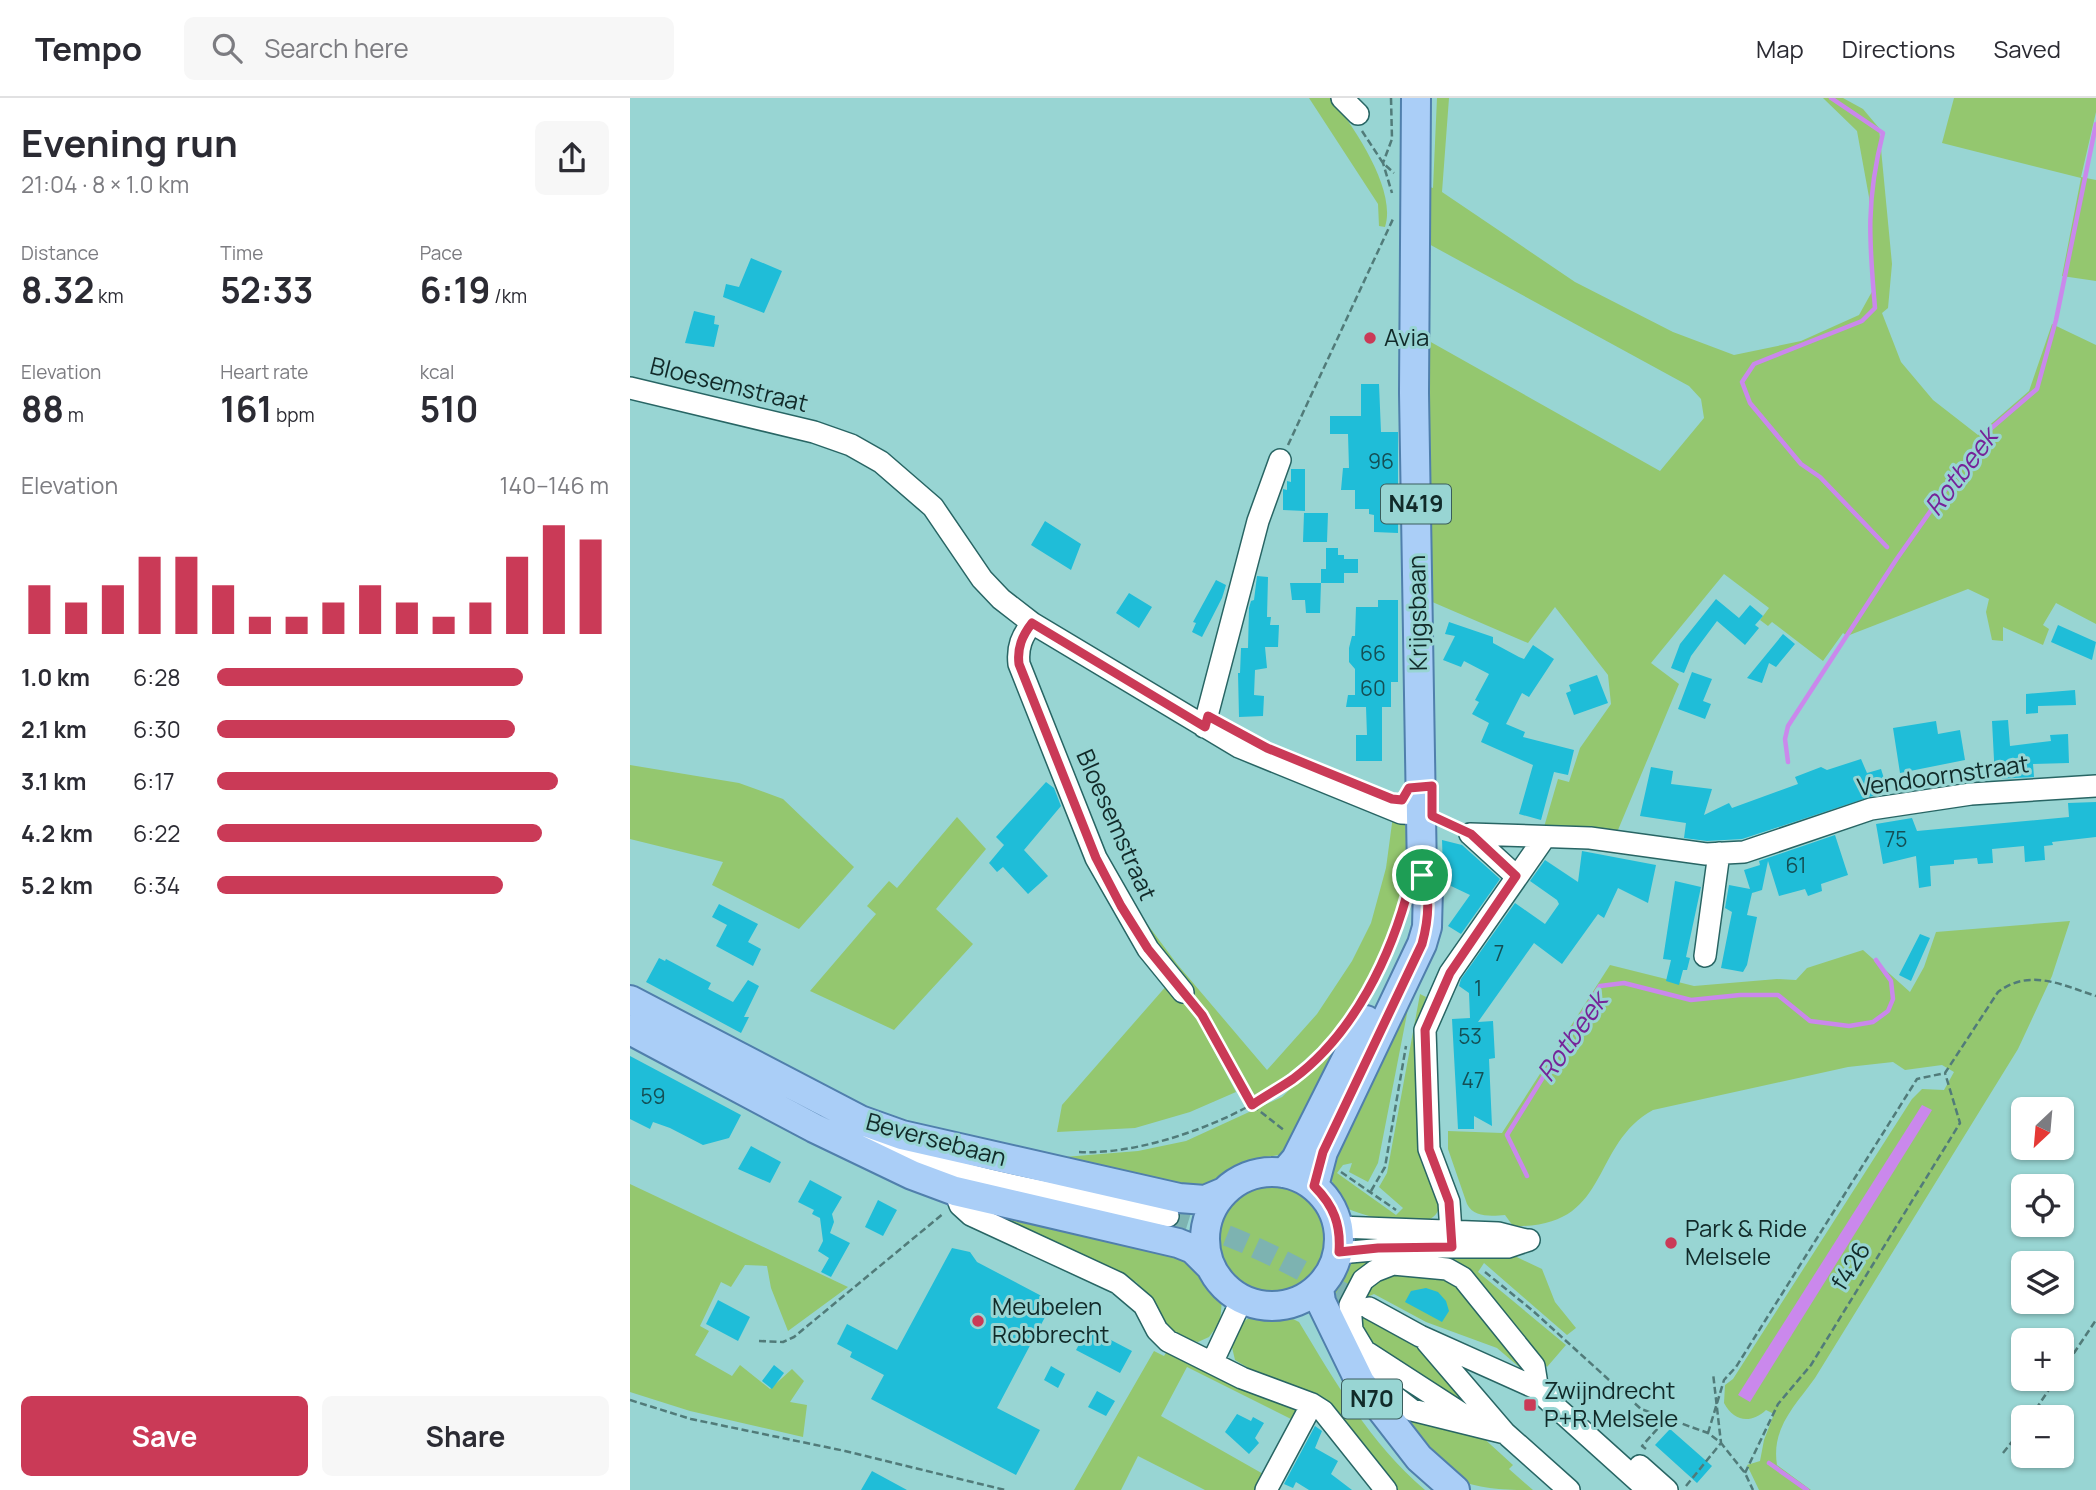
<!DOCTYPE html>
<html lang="en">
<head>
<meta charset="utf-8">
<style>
  body { margin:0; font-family:Manrope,sans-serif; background:#f7f7f7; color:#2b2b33; height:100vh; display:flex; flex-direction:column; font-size:26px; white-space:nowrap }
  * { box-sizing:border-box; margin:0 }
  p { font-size:23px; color:#7c7c81 }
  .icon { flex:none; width:38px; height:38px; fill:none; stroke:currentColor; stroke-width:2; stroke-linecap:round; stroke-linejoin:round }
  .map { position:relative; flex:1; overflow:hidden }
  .sheet { display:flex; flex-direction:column; background:#fff; width:630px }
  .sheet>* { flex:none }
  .needle { width:46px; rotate:206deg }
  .fabs { position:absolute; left:1381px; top:999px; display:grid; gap:14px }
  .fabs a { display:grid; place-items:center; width:63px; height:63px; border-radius:10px; background:#fff; box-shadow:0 2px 5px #0004; font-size:35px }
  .pin { position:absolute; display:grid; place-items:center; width:60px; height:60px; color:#fff; margin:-30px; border:4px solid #fff; border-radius:50%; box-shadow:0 2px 7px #0007 }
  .round { display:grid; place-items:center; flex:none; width:74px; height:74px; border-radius:10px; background:#f7f7f7 }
  .overview { display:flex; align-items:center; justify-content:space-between; height:119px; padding:0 21px }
  h1 { font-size:38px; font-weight:700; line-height:52px }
  .metrics { display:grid; grid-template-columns:repeat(3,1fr); gap:10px; height:119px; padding:7px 21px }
  .metrics div { display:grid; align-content:center }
  .metrics b { font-size:35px; font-weight:700 }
  .metrics small { font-size:19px; font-weight:400 }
  .metrics p { font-size:19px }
  .chart { height:196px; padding:14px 21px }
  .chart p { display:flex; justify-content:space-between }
  .chart svg { width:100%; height:126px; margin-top:7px; stroke:#ca3a57; stroke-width:6 }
  .primary-button { display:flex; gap:14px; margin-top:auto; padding:14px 21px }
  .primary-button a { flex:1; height:80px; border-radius:10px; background:#ca3a57; color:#fff; font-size:28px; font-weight:700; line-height:80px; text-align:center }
  .primary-button a+a { background:#f7f7f7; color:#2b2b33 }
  ul { padding:0 21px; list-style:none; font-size:23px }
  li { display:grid; grid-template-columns:112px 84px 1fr; align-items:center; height:52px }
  li i { height:18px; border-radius:9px; background:#ca3a57 }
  header { display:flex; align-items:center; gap:42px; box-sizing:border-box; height:98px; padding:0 35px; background:#fff; border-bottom:2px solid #e1e1e2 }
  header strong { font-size:33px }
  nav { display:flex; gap:38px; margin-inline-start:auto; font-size:24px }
  .search { width:490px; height:63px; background:#f7f7f7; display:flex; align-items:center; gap:18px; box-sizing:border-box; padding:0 24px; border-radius:10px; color:#7c7c81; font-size:26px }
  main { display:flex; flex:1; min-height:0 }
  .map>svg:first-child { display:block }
</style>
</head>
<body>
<header>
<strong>Tempo</strong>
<div class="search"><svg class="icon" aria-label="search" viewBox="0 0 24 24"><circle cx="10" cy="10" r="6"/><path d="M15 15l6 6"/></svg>Search here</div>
<nav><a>Map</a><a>Directions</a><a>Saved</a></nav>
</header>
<main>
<section class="sheet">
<div class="overview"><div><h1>Evening run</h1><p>21:04 · 8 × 1.0 km</p></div><a class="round"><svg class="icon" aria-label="share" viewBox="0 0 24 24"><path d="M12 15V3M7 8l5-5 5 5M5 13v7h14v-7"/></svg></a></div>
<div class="metrics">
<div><p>Distance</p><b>8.32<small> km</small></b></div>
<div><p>Time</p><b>52:33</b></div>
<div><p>Pace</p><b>6:19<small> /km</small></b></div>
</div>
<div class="metrics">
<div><p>Elevation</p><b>88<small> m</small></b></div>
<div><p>Heart rate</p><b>161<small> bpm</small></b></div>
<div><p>kcal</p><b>510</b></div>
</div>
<div class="chart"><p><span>Elevation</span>140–146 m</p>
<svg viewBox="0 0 160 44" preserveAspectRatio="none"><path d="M5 44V27M15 44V33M25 44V27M35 44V17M45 44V17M55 44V27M65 44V38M75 44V38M85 44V33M95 44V27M105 44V33M115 44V38M125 44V33M135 44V17M145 44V6M155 44V11"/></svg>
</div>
<ul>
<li><b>1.0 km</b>6:28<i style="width:78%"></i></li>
<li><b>2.1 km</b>6:30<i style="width:76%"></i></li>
<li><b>3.1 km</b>6:17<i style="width:87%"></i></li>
<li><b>4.2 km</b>6:22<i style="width:83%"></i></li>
<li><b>5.2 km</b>6:34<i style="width:73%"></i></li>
</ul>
<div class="primary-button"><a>Save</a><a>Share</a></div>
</section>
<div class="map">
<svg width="1466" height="1392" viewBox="0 0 1466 1392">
  <rect width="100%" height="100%" fill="#98d5d3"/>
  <path fill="#94c76f" d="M679,0H701C724,29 767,92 755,129L749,128L748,106Z
    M807,0H819L812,94L945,184L1043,234L1104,257L1171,243L1229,217L1244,190L1239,99L1227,33L1193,0H1213L1233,11L1249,30L1262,166L1258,210L1252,215L1271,264L1303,302L1348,337L1399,293L1422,226L1466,247V526L1426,505L1413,527L1419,531L1413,547L1373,529V543L1362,542L1356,514L1359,501L1338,491L1217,538L1213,535L1193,563L1142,524L1138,528L1130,522L1139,510L1094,476L1021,565L1049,586L988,732L914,729L928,681L939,684L950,650L981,606L978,577L925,509L898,545L800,503L799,243L1030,373L1074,320L1071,301L1059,288L797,145L800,89L803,90Z
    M1324,0H1466V14L1451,79L1466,82V183L1432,178L1451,80L1312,45Z
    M0,667L109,685L153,701L224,769L169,831L82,787L93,764L0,741Z
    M763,718L775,721C777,747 778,777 772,802C757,857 720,923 676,961C661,974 645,986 629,998L623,997L576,916L515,837L491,791L547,866L637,972L687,916L722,863L741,825L756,770Z
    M327,719L356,751L306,811L343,846L264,932L180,893L246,816L237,808L259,783L267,790Z
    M1440,823L1422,878L1388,951L1185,1280C1165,1308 1141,1330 1147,1367L1181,1392H1129L1117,1367L1130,1363L1134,1342L1144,1316L1136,1312C1121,1326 1104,1324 1094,1305L1095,1287L1103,1281L1282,1001L1292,991L1314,992L1324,974L1312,967L1275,972L1263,964L1218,969L1023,1012C959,1047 982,1131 883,1128L875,1117C862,1118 844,1120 837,1106L818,1051V1033L872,1035L980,867L1064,888L1147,881L1166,882L1177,870L1233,852L1280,894L1294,869L1306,834Z
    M538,886L567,921L606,994L560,1014L505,1030L427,1034L432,1007Z
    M782,890L748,1065L738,1084L719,1074L722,1065L713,1067L707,1075L766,1117L773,1110L749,1089L757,1075L790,896L796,899C772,963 798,1033 811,1098C810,1105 810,1114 803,1119C787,1131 732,1119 715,1109L698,1075Z
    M739,896L659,1055L615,1063L568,1091L395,1055L434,1059L508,1053L556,1043L652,999L698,954Z
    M585 1141a57 57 0 1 1 114 0a57 57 0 1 1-114 0Z
    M0,1086L218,1189L158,1233L141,1190L137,1168L115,1167L101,1189L91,1184L70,1228L79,1233L65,1257L102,1278L110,1267L140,1291L162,1271L174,1283L160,1304L177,1307L173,1339L60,1313L0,1294Z
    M341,1103L466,1128L569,1168L592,1202L590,1224L579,1239L568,1244L551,1240L535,1227L518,1197L506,1184L365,1120Z
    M874,1153L912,1171L925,1204L946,1230L937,1237L854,1165L848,1174L936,1247L917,1269L846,1179L807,1160L809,1155Z
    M739,1155H758L759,1159L740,1165L723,1181L713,1212L718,1235L753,1295L773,1313L849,1336L883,1367L879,1371L903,1392C877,1392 849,1392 825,1380C779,1357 743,1291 719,1248C712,1235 700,1219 699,1204C697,1180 717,1160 739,1155Z
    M761,1171L814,1176L830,1189L895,1269V1274L867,1250L796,1224L744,1196L735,1200L730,1211L732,1218L798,1256L851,1315L737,1243L729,1230L727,1196Z
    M633,1215L653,1216L669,1224C706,1285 740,1345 795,1392H767L736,1356L630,1277L605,1262L601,1245C609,1227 614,1219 633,1215Z
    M539,1250L662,1307L667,1313L665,1323L557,1269L531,1318L635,1377L626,1392H575L508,1358L491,1392H444L524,1253L534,1258Z"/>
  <path fill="#ca88ec" d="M1292,1007L1302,1012L1120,1304L1108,1297Z"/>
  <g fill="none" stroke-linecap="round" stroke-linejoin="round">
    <path stroke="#ca88ec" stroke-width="4.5" d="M1201,0L1253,35C1236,102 1239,142 1245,210L1232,223L1124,266L1112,284L1120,305L1171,366L1190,379L1257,449
      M1158,664L1155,641L1158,628L1266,462L1347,347L1358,333L1407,291L1426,222L1466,26
      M897,1078L877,1037L970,888L994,885L1061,902L1110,897H1148L1180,923L1219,928L1243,924L1258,913L1263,901L1261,883L1246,862
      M1139,1365L1177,1392"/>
  </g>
  <path fill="#1fbdd8" d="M121,160L152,173L134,215L93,199L96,186L109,189Z
    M64,213L85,218L84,226L89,227L84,249L55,245Z
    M731,286H749L751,334H768V435L744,434V417L739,416V411H725V392H711L713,370H719L718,336H700V318H731Z
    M661,371H675V413L653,412V391L657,392V383L661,384Z
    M674,415H698L697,444H673Z
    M415,423L451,446L441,472L401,447Z
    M696,450H708V457H714V461H728V475H714V485H691V471H696Z
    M627,478L638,479L637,519H641L640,527H649L648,549H635L637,570L625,572L624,597L634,598L633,618L609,619L608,575H610L611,550H618L619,510L621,503L624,502Z
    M586,482L596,487L592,500L572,539L562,534L566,525L563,524Z
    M660,485H691L690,515H676L675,502H662Z
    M499,495L522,509L509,530L486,515Z
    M1086,501L1109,520L1120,507L1133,518L1125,527L1129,530L1115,547L1087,523L1061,558L1054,575L1041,570L1050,546Z
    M748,502H768V584H761V609H752V663H726V637H737L736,609H716L718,597H725V571L719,564V550L722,538H725L726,509H748Z
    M819,524L863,539V545L889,559L894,561L903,547L924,561L899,599L892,595L876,626L895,634L893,639L944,652L938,677L924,674L911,722L889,716L903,667L851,644L859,625L842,616L849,604L845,602L859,576L834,563L831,569L813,562L825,538L815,536Z
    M1428,527L1466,544L1462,562L1421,544Z
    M1153,536L1165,546L1146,569L1139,565L1132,585L1117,580Z
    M1062,574L1082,581L1073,603L1081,606L1075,621L1048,611Z
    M967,577L978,605L944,617L936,595L941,593L939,587Z
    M1445,592L1446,607L1408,608V615L1396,616V596Z
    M1378,622L1380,648L1421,643L1420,637L1438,636L1439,665L1403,666L1404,679L1365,681L1362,623Z
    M1306,623L1308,636L1330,632L1335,662L1270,675L1263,630Z
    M1231,661L1237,675L1251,671L1258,693L1112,741L1077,743L1054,740L1056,725L1010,718L1021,669L1043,673L1041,686L1082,691L1074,717L1099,705L1102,710L1168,686L1165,679L1191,669L1197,672Z
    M416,684L424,690L431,708L394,752L418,778L398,796L373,769L367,774L359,765L374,747L366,739Z
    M1466,704V739L1422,744L1423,747L1414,748L1415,762L1395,764L1394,748L1362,751L1363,765L1348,766L1347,760L1324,762V766L1300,768L1301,788L1289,790L1286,758L1253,766L1246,726L1282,720L1287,733L1439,719L1438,705Z
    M1205,737L1218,777L1191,786L1192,793L1178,798L1175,791L1149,798L1138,763L1132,792L1122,795L1117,817L1127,819L1117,867L1113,874L1091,870L1102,814L1095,810L1099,787L1120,791L1114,772L1130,767L1129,763Z
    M812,742L832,747L870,781L831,836L818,828L840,797L821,788L822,771H813Z
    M952,753L1026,767L1018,805L988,790L974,820L968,816L932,866L904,845L848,924L863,923L865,960L859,961L862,1028L844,1018V1031H828L822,921L840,920L839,895L829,888L831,881L885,805L915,826L929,806L927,802L900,783L915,762L948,784Z
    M1045,783L1071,789L1056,859L1060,860L1057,872H1053L1049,887L1036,883L1041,862L1033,861Z
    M89,806L128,826L118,844L131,851L123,868L86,848L97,827L82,819Z
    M1290,836L1300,840L1281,883L1269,877Z
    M29,860L35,863L36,861L81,885L78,891L103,904L118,882L129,888L114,919H119L111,935L16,884Z
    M0,958L111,1017L99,1040L73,1047L40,1030L23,1024L20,1031L0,1021Z
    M121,1048L151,1064L140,1085L108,1071Z
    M180,1082L212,1099L202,1116L204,1124L200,1135L220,1145L201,1179L191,1174L199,1160L188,1153L193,1143L190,1120L182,1116L184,1112L168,1104Z
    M248,1102L267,1112L253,1138L235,1129Z
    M322,1150L340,1154L347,1164L423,1204L367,1310L410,1332L386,1377L241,1301L254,1277L220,1259L222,1254L207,1246L217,1226L267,1252Z
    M796,1190L808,1194L816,1203L819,1213L812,1224L775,1204L781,1193Z
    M88,1202L120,1219L108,1243L76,1226Z
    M458,1230L502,1253L490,1275L446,1252Z
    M144,1267L154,1275L142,1291L132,1283Z
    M421,1268L435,1276L428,1290L414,1282Z
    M467,1293L485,1303L476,1318L458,1309Z
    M607,1316L621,1323L623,1319L634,1325L625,1340L629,1345L619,1356L595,1334Z
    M685,1328L692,1333L685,1350L708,1363L701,1376L722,1392H679L666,1384L663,1390L654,1386Z
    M1040,1331L1082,1368L1067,1385L1025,1347Z
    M242,1373L277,1392H231Z"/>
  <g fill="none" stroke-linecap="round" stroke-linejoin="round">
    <path stroke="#7db3b1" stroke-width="21" stroke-dasharray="21 10" stroke-linecap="butt" d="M538,1118C611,1137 672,1172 738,1209"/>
    <g stroke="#286564" stroke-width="24">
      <path id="minor" d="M712,0L728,16
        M0,290L184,334L221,347L251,364L303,409L352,481L371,501L402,525L609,649L771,715L791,716
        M402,525C392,538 387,549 389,566L466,760L518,851L553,894
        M574,629L628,423L650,362
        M840,736L960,740L1076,756L1114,754L1241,711L1341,696L1466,688
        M840,736L886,778
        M1075,858L1089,755
        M232,1039C327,1084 437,1097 538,1118
        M325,1093L330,1107L341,1117L488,1185L514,1207L527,1232L538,1243L612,1280L682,1306L693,1313L756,1392
        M709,1129L868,1135L896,1142
        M822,1149L819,1104L799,1051L795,932L820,875L915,739
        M709,1155L777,1149H878L899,1142
        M739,1210L790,1238L917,1295
        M797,1244L875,1335L939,1392
        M738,1255L840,1321
        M582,1265L612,1201
        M875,1335L782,1312L760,1295L722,1232L720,1207L733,1182L745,1173L763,1166L817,1171L833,1180L904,1268L908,1293L1018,1392
        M1010,1368L1037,1392
        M636,1392L682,1306"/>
    </g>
    <g stroke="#507fac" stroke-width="32">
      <path id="major" d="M0,902L230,1022L272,1037L549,1100L575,1102L594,1094
        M0,932L184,1030L282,1077L325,1093L548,1145L563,1151L581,1169
        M575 1141a67 67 0 1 1 134 0a67 67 0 1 1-134 0Z
        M654,1075L666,1061L736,922
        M684,1088L693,1054L792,846L797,829L798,790L792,777L784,295L786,0
        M689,1190L691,1204L730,1284L789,1360L825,1392"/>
    </g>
    <path stroke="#517b79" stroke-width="2.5" stroke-dasharray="7 3.5" stroke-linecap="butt" d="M761,0L762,41L753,65L762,95
      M732,33L753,65L764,75
      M658,347L763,121
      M812,722L825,729
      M731,900L764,842L775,805
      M564,908L622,1007L655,1033
      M449,1054C525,1058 649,1008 697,948
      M711,1074L766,1112
      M741,1093L755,1069L776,948
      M855,1174L902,1212L1011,1311L1078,1335L1091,1345L1115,1375L1123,1392
      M129,1243L153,1244L164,1239L314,1115
      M1432,1273L1466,1222
      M0,1302L61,1321L215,1353L375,1392
      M1400,1320L1426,1281
      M1078,1335L1094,1282L1106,1269L1287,981L1315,975L1368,894C1400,870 1432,887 1466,898
      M1016,1351L1012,1348L1037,1320
      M1373,1355L1393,1330
      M1115,1375L1148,1306L1181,1267L1330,1025L1315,975
      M1056,1388L1091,1345L1083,1275"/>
    <use href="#minor" stroke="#fff" stroke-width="21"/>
    <use href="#major" stroke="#aacef7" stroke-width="28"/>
  </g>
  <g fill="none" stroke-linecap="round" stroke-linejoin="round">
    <g stroke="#fff" stroke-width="14">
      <path id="route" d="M402,525L575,629L578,618L637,650L762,701L772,702L779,690L802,688V718L841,736L886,778L820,875L795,932L799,1051L819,1104L822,1149L748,1150L709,1154C711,1127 704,1108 684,1088L693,1054L792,846C798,824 801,798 792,777L780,785C762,857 724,936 663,981C650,990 635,998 622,1007L572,917L518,851L491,808L466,760L389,566C387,550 392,538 402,525Z"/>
    </g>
    <use href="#route" stroke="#ca3a57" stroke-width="9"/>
  </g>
  <g fill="#ca3a57" stroke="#98d5d3" stroke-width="2.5">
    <circle cx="740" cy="240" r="7"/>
    <circle cx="1041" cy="1145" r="7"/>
    <circle cx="348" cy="1223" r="7"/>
    <rect x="893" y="1300" width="14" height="14" rx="3.5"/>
  </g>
  <g text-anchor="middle" stroke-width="6" stroke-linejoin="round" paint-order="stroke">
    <g font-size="21" fill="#144f55">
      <text x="751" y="371">96</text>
      <text x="743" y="563">66</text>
      <text x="743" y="598">60</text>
      <text x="1266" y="749">75</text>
      <text x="1166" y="775">61</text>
      <text x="869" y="863">7</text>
      <text x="848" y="898">1</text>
      <text x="840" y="946">53</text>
      <text x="843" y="990">47</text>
      <text x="23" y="1006">59</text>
    </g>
    <g fill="#98d5d3" stroke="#3a5d5c" stroke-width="2">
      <rect x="751" y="386.5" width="70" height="39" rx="5"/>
      <rect x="712" y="1281.5" width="60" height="39" rx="5"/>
    </g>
    <g font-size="23" font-weight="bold" fill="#112a29">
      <text x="786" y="414">N419</text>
      <text x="742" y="1309">N70</text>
    </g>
    <g font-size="24" fill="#112a29" stroke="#98d5d3" text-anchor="start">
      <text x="754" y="248">Avia</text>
      <text x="1055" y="1139">Park &amp; Ride<tspan x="1055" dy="28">Melsele</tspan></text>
      <text x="362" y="1217">Meubelen<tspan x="362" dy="28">Robbrecht</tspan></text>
      <text x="914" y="1301">Zwijndrecht<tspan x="914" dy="28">P+R Melsele</tspan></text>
    </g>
    <g font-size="24" fill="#112a29" stroke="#98d5d3">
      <text transform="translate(99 287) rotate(14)" y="8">Bloesemstraat</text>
      <text transform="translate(788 515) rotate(-91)" y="8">Krijgsbaan</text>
      <text transform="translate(1313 678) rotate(-8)" y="8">Vendoornstraat</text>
      <text transform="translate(486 727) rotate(66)" y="8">Bloesemstraat</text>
      <text transform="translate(306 1042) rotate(15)" y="8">Beversebaan</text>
      <text transform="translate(1221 1168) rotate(-58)" y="8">f426</text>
    </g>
    <g font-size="26" font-style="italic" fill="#762399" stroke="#98d5d3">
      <text transform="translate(1331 374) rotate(-53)" y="9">Rotbeek</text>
      <text transform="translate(942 939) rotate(-55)" y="9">Rotbeek</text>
    </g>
  </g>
</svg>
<div class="fabs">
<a><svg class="needle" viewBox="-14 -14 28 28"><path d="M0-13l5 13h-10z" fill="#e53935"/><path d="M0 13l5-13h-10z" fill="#7c7c81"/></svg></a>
<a><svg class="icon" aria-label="locate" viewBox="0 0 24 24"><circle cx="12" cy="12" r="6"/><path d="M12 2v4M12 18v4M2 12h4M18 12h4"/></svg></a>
<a><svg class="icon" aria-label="layers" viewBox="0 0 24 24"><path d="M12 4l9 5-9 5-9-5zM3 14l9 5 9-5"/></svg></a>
<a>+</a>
<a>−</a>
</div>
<div class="pin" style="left:792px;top:777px;background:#1e9e55"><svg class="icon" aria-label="arrive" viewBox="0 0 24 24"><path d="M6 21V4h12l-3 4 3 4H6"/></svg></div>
</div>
</main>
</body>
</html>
